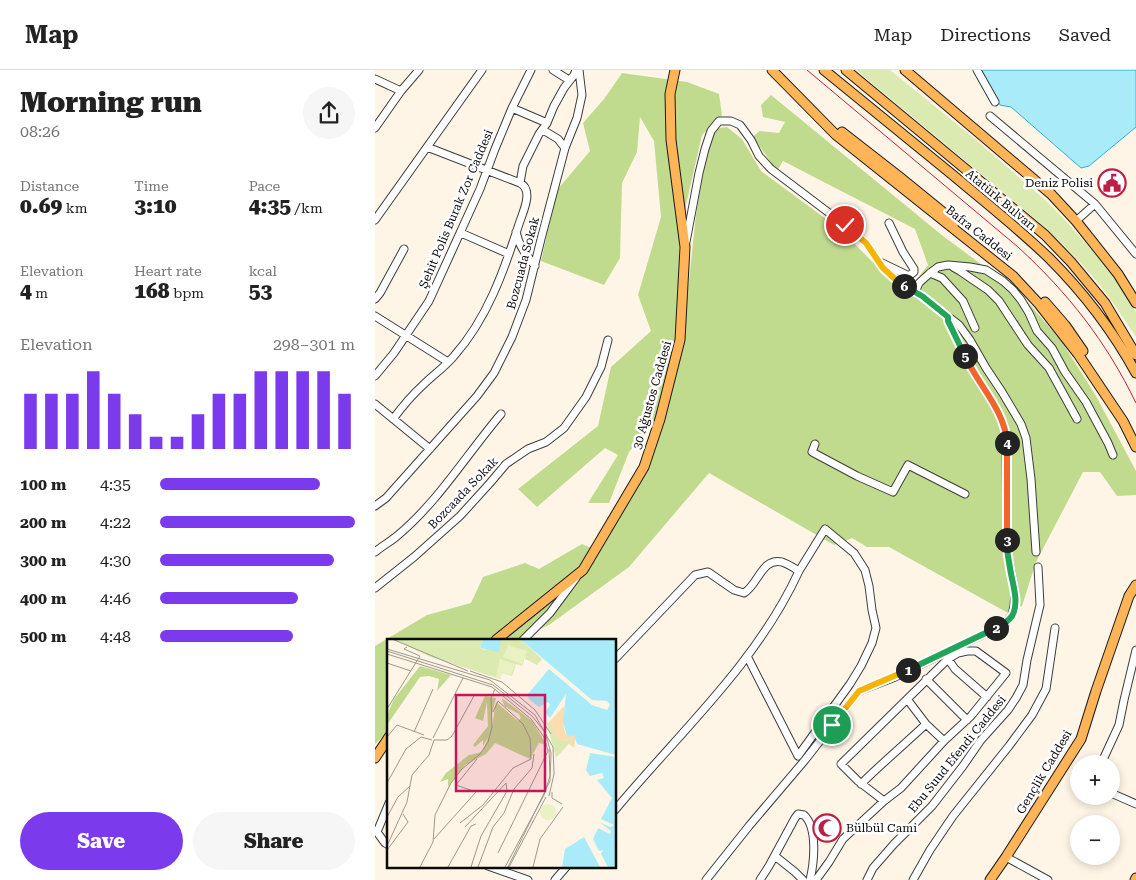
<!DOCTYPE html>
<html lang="en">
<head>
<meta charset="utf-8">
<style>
  body { margin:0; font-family:"Roboto Serif",serif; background:#f6f6f6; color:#222; height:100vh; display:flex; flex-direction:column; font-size:19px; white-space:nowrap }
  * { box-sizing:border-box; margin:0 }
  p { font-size:16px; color:#767676 }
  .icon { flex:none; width:28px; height:28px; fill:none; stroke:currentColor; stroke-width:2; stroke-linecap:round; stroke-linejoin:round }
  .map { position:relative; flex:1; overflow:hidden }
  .side { display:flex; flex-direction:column; background:#fff; width:375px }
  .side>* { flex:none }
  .tools { position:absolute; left:695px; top:685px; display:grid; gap:10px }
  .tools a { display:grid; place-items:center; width:50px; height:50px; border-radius:50%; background:#fff; box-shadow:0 2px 8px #0003; font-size:25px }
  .pin { position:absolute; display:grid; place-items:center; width:42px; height:42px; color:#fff; margin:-21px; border:2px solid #fff; border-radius:50%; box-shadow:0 1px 5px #0007 }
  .km { position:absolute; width:25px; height:25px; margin:-12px; border-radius:50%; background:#222; color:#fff; font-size:14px; line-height:25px; text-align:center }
  .round { display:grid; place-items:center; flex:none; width:52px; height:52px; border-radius:26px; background:#f6f6f6 }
  .overview { display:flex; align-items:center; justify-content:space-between; height:85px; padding:0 20px }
  h1 { font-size:28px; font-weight:800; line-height:38px }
  .figures { display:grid; grid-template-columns:repeat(3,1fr); gap:8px; height:85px; padding:5px 20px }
  .figures div { display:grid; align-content:center }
  .figures b { font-size:21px; font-weight:800 }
  .figures small { font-size:14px; font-weight:400 }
  .figures p { font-size:14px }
  .chart { height:140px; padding:10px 20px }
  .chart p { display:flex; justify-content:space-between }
  .chart svg { width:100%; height:90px; margin-top:5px; stroke:#7c3aed; stroke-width:6 }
  .action { display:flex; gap:10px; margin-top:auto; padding:10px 20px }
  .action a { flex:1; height:58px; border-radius:30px; background:#7c3aed; color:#fff; font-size:20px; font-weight:800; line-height:58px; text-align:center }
  .action a+a { background:#f6f6f6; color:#222 }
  ul { padding:0 20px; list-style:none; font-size:16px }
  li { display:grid; grid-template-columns:80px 60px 1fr; align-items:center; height:38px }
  li i { height:12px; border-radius:6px; background:#7c3aed }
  header { display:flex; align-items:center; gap:30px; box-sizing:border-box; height:70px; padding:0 25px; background:#fff; border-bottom:1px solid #e0e0e0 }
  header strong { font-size:24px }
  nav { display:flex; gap:28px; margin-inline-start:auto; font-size:18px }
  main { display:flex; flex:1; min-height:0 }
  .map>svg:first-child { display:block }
</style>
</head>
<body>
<header>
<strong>Map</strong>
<nav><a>Map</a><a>Directions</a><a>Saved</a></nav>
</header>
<main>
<section class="side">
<div class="overview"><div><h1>Morning run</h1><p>08:26</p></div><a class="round"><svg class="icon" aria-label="share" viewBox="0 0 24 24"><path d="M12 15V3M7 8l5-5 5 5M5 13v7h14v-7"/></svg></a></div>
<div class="figures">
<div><p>Distance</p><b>0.69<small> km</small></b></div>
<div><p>Time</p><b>3:10</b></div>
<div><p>Pace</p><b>4:35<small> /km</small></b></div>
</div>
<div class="figures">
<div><p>Elevation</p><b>4<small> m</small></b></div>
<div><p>Heart rate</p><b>168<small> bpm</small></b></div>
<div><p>kcal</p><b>53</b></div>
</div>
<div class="chart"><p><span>Elevation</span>298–301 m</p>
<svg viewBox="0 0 160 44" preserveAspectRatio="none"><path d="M5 44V17M15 44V17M25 44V17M35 44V6M45 44V17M55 44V27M65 44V38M75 44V38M85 44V27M95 44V17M105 44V17M115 44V6M125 44V6M135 44V6M145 44V6M155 44V17"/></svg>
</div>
<ul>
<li><b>100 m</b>4:35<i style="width:82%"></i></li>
<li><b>200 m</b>4:22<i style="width:100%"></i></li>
<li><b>300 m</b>4:30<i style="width:89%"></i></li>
<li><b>400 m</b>4:46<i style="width:71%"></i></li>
<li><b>500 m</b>4:48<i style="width:68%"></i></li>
</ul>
<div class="action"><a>Save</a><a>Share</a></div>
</section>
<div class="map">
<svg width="761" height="810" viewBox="0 0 761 810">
  <rect width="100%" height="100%" fill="#fff5e6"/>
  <path fill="#daeab0" d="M481,0H515L600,69L669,129L690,150L722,186L742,212L761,242V267C749,249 737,230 723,213C707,193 688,175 670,157Z"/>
  <path fill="#c0db8e" d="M247,3L312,12L344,24L347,45L327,65L305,161L301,267L283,346L254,382L234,433H213L243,385L230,378L162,437L143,419L223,356L236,297L276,261L263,225L286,147L279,71L265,47L262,82L247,113L245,188L229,215L166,191L182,120L215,81L208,53L229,29Z
    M396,25L568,166L645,223L687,272L721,326L761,401V425L742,426L725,402H708L661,492L647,536L633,543L514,477H492L477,468L459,475L334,403L254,497L174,555L140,570H14V660L0,674V576L52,545L96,533L108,507L150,493L164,499L207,474L221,480L273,397L308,267L321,145L330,86L338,65L343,58L352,57L367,69L386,101L466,160L530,225L553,195L540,159L408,91L402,101L378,67L384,61L404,63L410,52L388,47L386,35Z"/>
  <path fill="#a9ebf9" stroke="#2db2d2" d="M605,0H761V57L714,96L706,98L636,37L625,35Z"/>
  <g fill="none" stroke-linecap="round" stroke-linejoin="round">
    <g stroke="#3d3d3d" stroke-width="9">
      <path id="minor" d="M178,0L194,10
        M602,0L620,32
        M0,9L26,21
        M137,38L172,53
        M615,46L720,134L761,184
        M0,58L26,21L44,0
        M168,60L183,69L190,78
        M52,77L145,113
        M0,150L107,0
        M701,151L720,134
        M141,162C144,176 151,185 160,196
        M86,163L134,184
        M311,172L324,103L330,79L336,61L344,51H356L365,55L376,70L384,86L396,99L470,155L491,173L508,198L520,209L532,218L547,226L584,255L595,270L611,298L627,322L646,354L651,368L656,409L661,482
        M505,192L532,205H535L539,202V199L528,182L514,153
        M578,197L585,201L613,220L624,231L653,275L674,298L702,349
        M555,203L567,208L588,231L600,258
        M540,222L544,213L555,203L563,197L573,195L595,197L611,200L628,211L638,220L646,230L654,243L662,261L677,278L690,302L711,332L733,373L738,385
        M0,229L5,223L29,179
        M0,246L73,292
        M0,306L19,283L54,231L105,119L120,79L137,38L156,0
        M0,334L55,379
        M18,349C27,337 37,325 48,315C58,305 70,297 79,286C112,249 129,201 144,154C148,142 159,120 145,113L148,96L164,64L172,53L179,36L189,18L199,5L201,0
        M440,374L437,382L482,406L518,422L533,395L590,424
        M0,436L11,428L102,326L119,303L137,267L151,230L166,169L190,78L202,48L207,25L204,0
        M0,482C7,476 15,472 22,466C63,432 92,384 126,344
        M0,518L39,487L85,446L115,413L131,394L153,379L171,372L189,358L211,327L226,297L233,270
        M148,570L175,543L201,508
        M592,581H601L631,603L596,646L569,671L526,718L509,731L483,711L466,694L573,589L583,583Z
        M240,589L320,505L333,502L359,520L369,523C383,515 387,487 407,492C413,494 419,498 424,501L450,459L479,483L490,500L494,516L497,540L501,558L497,573L486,596L475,614L423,686L372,586
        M573,589L580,599L612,627
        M551,609L592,650
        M532,629L551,654L569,671
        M726,694L744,655L749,630L761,580
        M486,714C507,693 530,674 551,654
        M736,723L761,734
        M14,733L2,762L10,773L14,775
        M240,740C304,663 382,593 424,501
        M400,786L420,802L428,810
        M631,787L673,810
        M113,796L153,810
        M180,810L192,796
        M331,810L374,756L430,690L484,621L520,607L630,554L637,545L639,536L640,522L632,481L631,365C626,339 607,319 595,296C587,282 581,266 573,251V247
        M385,810L394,796L420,748L423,744L429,745C443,758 439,793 435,810
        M441,810L454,792L468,769L509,731
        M492,810L498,798L519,774L557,736L588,696L606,670L633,640L641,628L648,615L652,590L665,535L663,497
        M538,810L555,780L578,746L634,676L657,645L671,619L680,558"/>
    </g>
    <g stroke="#1b1b1b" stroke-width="11">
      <path id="major" d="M397,0L461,65L638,206L664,234L703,284L748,351L761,377
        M449,0C492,35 536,71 579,106C611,133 644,159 674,188C708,222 738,261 761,303
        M471,0L670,165L696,192L730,233L761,285
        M530,0L676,124L701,151L743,204L761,233
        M467,62L526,108L580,152
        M670,232L690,255L708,281
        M121,570L208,500L269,397L285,349L305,270L310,177L296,70L295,24L300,0
        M0,688L14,667
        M615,810L631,787L706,669L721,621L754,526L761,515
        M760,810L761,808"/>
    </g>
    <use href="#minor" stroke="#fff" stroke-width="7"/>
    <use href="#major" stroke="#ffb457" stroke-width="9"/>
    <path stroke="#be1e46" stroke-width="1" d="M432,0L643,177C693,223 731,271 761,333"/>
  </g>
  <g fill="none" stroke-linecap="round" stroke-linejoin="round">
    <g stroke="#fff" stroke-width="10">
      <path id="split-1" d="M457,655L484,621L533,600"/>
    </g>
    <g stroke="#fff" stroke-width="10">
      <path id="split-2" d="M533,600L621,558"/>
    </g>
    <g stroke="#fff" stroke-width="10">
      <path id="split-3" d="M621,558C627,555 633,552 637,546C645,532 637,513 635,498C633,489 632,480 632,470"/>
    </g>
    <g stroke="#fff" stroke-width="10">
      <path id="split-4" d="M632,373V470"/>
    </g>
    <g stroke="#fff" stroke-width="10">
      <path id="split-5" d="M590,286C603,315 630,340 632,373"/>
    </g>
    <g stroke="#fff" stroke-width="10">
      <path id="split-6" d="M529,216L547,226L573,247V251L590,286"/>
    </g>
    <g stroke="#fff" stroke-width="10">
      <path id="split-7" d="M470,155L491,173L508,198L520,209L529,216"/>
    </g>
    <use href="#split-1" stroke="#f5b400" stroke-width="6"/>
    <use href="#split-2" stroke="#22a559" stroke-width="6"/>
    <use href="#split-3" stroke="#22a559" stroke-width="6"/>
    <use href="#split-4" stroke="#f0652b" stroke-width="6"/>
    <use href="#split-5" stroke="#f0652b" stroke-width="6"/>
    <use href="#split-6" stroke="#22a559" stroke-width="6"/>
    <use href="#split-7" stroke="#f5b400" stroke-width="6"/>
  </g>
  <defs>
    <g id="civic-ring" transform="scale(1.4375)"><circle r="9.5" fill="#fff" stroke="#be1e46" stroke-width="1.5"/><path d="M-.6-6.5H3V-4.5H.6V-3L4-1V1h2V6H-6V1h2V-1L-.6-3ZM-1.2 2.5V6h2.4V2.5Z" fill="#be1e46"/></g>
    <g id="mosque-ring" transform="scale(1.4375)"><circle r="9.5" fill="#fff" stroke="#be1e46" stroke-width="1.5"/><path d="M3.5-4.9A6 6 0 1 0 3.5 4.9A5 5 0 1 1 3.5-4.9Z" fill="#be1e46"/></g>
  </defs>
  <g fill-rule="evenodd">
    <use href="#civic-ring" x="737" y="113"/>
    <use href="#mosque-ring" x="452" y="758"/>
  </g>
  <g text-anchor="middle" stroke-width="5" stroke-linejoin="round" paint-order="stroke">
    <g font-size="12" fill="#0a0a0a" stroke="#fff" text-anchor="end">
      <text x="718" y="117">Deniz Polisi</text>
      <text x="471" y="762" text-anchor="start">Bülbül Cami</text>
    </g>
    <g font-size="12" fill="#0a0a0a" stroke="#fff">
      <text transform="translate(626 130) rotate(40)" y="4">Atatürk Bulvarı</text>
      <text transform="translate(81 139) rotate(-67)" y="4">Şehit Polis Burak Zor Caddesi</text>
      <text transform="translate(604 163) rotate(38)" y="4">Bafra Caddesi</text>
      <text transform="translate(148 193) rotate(-75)" y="4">Bozcuada Sokak</text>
      <text transform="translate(277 325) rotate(-74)" y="4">30 Ağustos Caddesi</text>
      <text transform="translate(88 423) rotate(-46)" y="4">Bozcaada Sokak</text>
      <text transform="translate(582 684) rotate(-51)" y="4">Ebu Suud Efendi Caddesi</text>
      <text transform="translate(669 702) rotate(-59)" y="4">Gençlik Caddesi</text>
    </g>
  </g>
  <g transform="translate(12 569)">
    <rect width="229" height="229" fill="#fff5e6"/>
    <path d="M6,0H96L93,9L98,11L112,5L114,0H133L155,20L150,26L138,20L139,15L135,27L129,25L125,37L115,34L113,40L41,17ZM163,82L168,92L179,102L184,97L188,98L169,119L160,85Z" fill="#daeab0"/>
    <path d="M33,27L64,36L50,52L52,40L42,37L33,38L0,86V76L7,60ZM98,57L109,59L105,75V88L109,63L131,82L134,79L132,75L117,67L115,59L145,82L160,106L152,104L143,120L108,104L99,115L78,126L61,148V140L53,143L59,134L82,116L95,113L102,97L96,107V101L88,108L86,106L101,87L100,63L96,82L88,79Z" fill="#c0db8e"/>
    <path d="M177,67V90L180,98L186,95L189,97L187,109L181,104L187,98L175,103L167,96L163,82Z" fill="#fdddb0"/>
    <path d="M121,6L140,12L135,25L116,18ZM113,20L128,25L124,36L115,33L113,40L109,38ZM153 173a8 8 0 1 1 16 0a8 8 0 1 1-16 0Z" fill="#eaf1c2"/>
    <path d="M96,0H114L112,13L93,9ZM133,0H229V116L190,105L187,96L180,98L176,82L179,55L163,79L158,73L163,66L161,63L152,68L142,60L140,56L162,30L205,66L220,71L223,66L220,62L205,61ZM203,114L229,118V228H221L214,215L216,211L212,212L206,200L211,189L223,195L224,192L212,183L223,188L227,186L214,180L225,159L210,141L217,139L215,134L203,137L199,131ZM197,198L213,228H175L178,210Z" fill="#a9ebf9"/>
    <path fill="none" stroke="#a9ebf9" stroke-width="2.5" d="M193,201V228"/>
    <path fill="none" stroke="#9d978e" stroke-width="1" d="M5,0L81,32M0,10L103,41L148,76L166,108L167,135L162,157M0,12L106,46L145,77L158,93L164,114L163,142L121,228M0,15L105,48L144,80L157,98L161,112L111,214M0,24L24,32M83,32L115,43L148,71L164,95M0,70L33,17L17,10L20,8M27,93L46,50M0,98L10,86L37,96M46,99L76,39M47,101H60L65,97L88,55M0,144L19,110L34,98L45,101M165,153V159L175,165M117,174L127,150L145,129L147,115M0,178L11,158L23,147M73,184L96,166L126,129L144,120L143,99L136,85L111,62L106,73M78,188L119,144M47,200L89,153L69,146L90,120M0,207L20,163L25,136L42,116L47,101M0,211L21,183L16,175M33,228L46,203L48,176L64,144L75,130L93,115L101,103L105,88L104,59L108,50M61,228L84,187L89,185M84,228L94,197L120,152L119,144M91,228L106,188L117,174M118,228L157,156L163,137L162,110M122,228L159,158M146,228L153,200L176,168"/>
    <path fill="#c2185b" fill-opacity="0.15" stroke="#c2185b" stroke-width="2.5" d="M69,56H158V152H69Z"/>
    <rect width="229" height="229" fill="none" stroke="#0a0a0a" stroke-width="2.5"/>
  </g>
</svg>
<div class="tools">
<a>+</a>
<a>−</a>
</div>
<div class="pin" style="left:457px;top:655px;background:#1e9e55"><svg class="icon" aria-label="arrive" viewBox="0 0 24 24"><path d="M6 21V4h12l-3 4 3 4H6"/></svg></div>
<div class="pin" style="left:470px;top:155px;background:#d93025"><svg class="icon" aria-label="check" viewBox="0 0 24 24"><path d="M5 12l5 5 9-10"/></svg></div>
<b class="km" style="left:533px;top:600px">1</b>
<b class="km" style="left:621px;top:558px">2</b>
<b class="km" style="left:632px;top:470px">3</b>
<b class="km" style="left:632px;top:373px">4</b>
<b class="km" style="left:590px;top:286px">5</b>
<b class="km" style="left:529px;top:216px">6</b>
</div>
</main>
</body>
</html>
